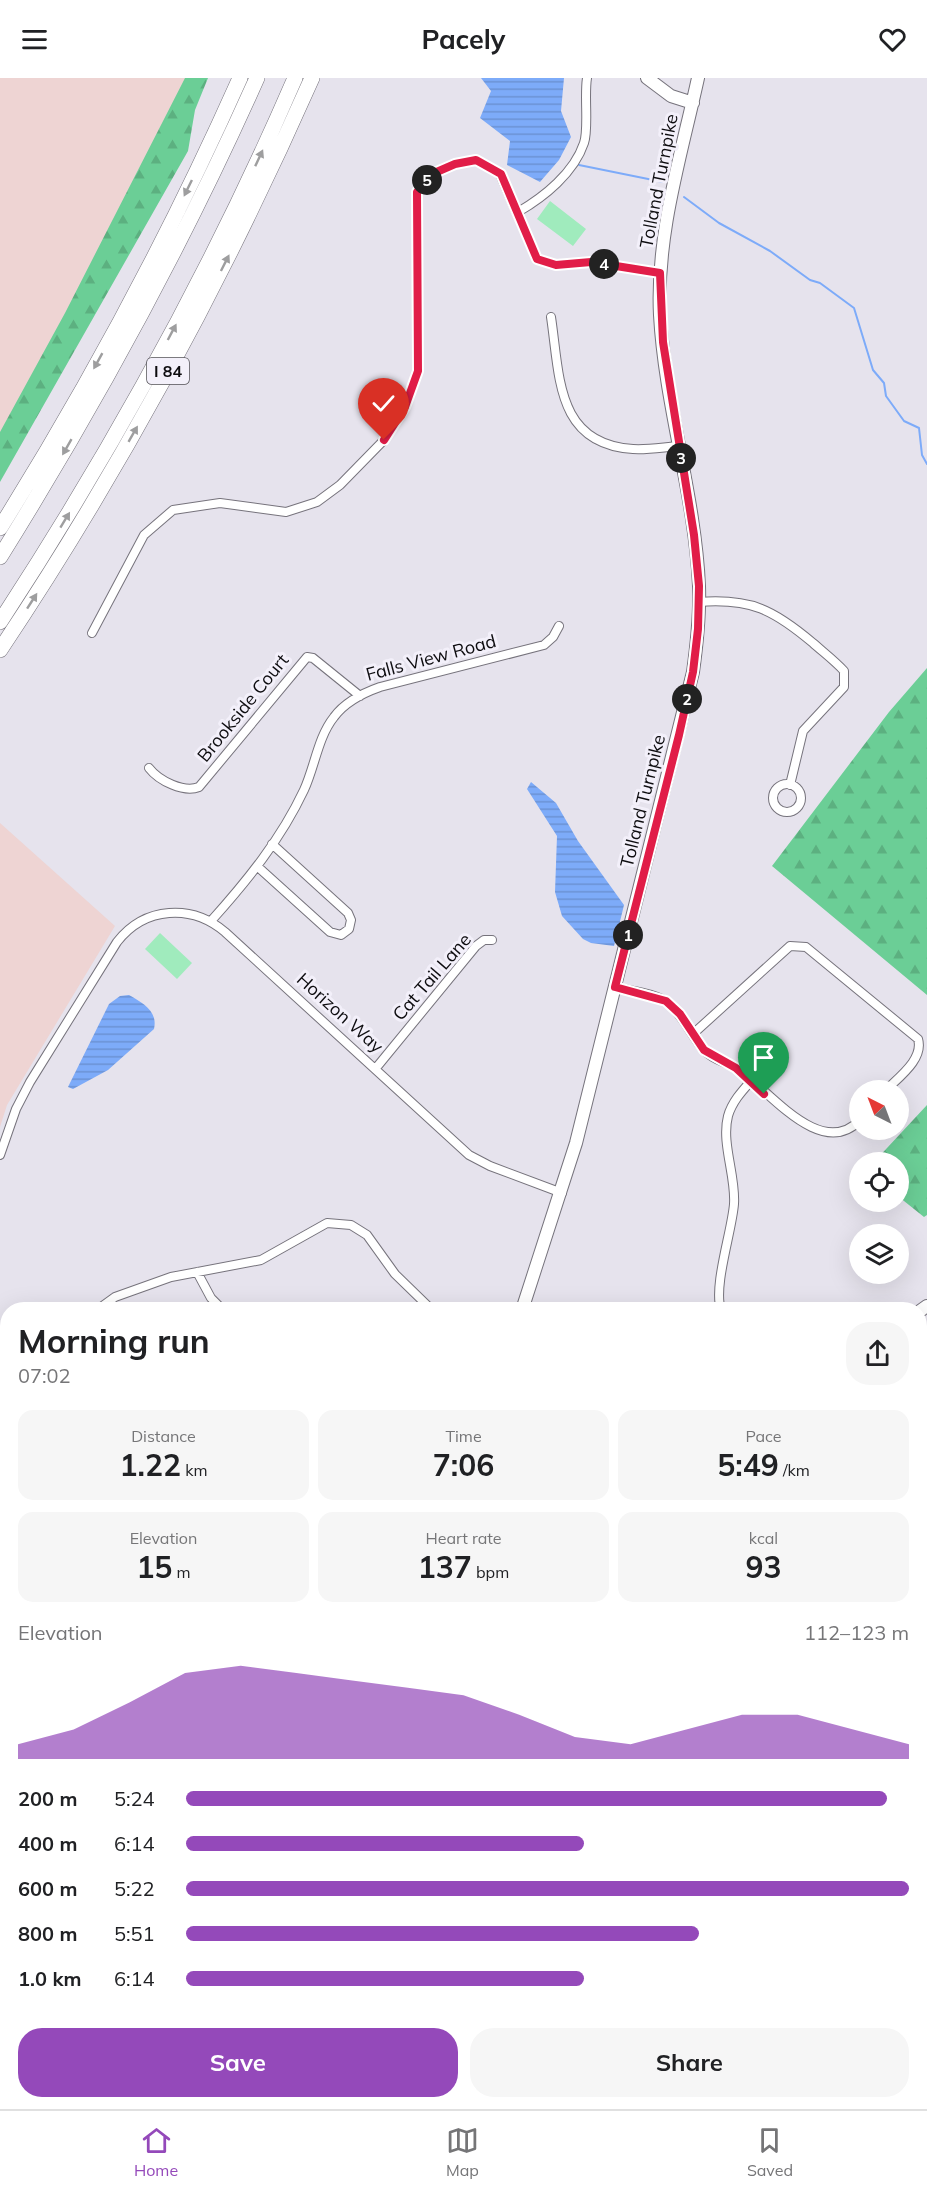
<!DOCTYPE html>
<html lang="en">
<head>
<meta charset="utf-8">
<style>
  body { margin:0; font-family:Mulish,sans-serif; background:#f6f6f6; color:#202124; height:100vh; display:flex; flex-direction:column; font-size:22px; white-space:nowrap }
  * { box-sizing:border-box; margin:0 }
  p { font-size:20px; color:#757577 }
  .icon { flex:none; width:33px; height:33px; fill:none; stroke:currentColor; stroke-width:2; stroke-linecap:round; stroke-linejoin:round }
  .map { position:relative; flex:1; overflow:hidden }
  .sheet { position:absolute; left:0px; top:1224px; width:927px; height:807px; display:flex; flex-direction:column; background:#fff; border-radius:24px 24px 0 0; box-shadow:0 6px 24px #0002 }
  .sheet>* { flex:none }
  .needle { width:39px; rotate:318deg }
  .fabs { position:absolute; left:849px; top:1002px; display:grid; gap:12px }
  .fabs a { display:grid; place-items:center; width:60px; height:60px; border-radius:50%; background:#fff; box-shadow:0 6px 24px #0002; font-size:30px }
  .pin { position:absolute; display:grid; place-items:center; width:51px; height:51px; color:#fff; margin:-62px -26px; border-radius:50% 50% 50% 0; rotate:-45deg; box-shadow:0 0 6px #0007 }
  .pin .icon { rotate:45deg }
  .km { position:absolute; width:30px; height:30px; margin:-15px; border-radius:50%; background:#222; color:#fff; font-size:16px; line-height:30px; text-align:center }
  .round { display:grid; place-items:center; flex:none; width:63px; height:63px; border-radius:24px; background:#f6f6f6 }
  .summary { display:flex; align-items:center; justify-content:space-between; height:102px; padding:0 18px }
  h1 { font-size:33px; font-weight:700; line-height:45px }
  .figures { display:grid; grid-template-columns:repeat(3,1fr); gap:9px; height:102px; padding:6px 18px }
  .figures div { display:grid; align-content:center; border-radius:15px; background:#f6f6f6; text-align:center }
  .figures b { font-size:30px; font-weight:700 }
  .figures small { font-size:16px; font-weight:400 }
  .figures p { font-size:16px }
  .chart { height:168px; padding:12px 18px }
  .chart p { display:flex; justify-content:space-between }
  .chart svg { width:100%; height:108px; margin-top:6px; fill:#9449ba; opacity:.7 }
  .primary-button { display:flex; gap:12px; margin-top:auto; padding:12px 18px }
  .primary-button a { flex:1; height:69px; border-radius:24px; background:#9449ba; color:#fff; font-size:24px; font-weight:700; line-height:69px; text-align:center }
  .primary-button a+a { background:#f6f6f6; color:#202124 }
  ul { padding:0 18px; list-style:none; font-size:20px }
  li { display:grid; grid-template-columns:96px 72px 1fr; align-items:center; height:45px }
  li i { height:15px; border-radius:8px; background:#9449ba }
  header { display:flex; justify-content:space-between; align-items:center; height:78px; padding:0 18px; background:#fff; font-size:27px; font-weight:700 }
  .tabs { display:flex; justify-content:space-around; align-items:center; height:84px; border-top:2px solid #e0e0e0; background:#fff; font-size:16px; color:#757577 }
  .tabs a { display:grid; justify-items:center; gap:3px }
  .tabs .active { color:#9449ba }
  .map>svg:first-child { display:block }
</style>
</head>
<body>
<header><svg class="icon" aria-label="menu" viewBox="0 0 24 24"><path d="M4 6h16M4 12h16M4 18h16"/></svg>Pacely<svg class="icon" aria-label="heart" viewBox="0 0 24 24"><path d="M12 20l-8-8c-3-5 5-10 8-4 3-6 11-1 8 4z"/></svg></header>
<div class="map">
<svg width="927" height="2031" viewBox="0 0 927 2031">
  <defs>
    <pattern id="forest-firs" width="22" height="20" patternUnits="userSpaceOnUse" patternTransform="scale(1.5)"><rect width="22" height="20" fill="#6bce96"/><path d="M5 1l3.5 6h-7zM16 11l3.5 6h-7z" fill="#5cb080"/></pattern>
    <pattern id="water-rules" width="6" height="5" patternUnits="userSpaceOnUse" patternTransform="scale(1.5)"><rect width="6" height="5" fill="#7dabf9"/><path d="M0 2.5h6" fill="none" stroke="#6b92d4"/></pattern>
  </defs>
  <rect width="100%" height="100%" fill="#e6e3ed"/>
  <path fill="#eed4d3" d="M0,0H199L0,383Z
    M0,745L115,848L7,1027L0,1049Z"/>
  <path fill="#dbd6e7" d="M927,1553V1854L920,1860V1558Z"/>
  <path fill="url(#forest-firs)" d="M185,0H208L195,32L188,73L0,404V354L65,235Z
    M927,590V917L772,788L889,634Z
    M927,1027V1137L924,1139L899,1119L898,1084H874Z
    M927,1861V2031H676L681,2024H920V1866Z"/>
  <path fill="#a0ebbd" d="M550,123L586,151L573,168L537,141Z
    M160,855L192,885L177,901L145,871Z
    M927,1895V2031H735L739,2024H920V1904Z"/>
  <path fill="url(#water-rules)" d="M481,0H564L561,33L571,59L559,82L540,104L507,87L510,63L480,40L491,13Z
    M531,704L556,725L578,763L624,827L614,868L591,865L583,861L562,838L555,814L557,758L527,711Z
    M129,917C143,925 158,933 154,951L108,992L73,1011L68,1009L109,926L120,918Z"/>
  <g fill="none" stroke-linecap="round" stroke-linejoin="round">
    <path stroke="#7dabf9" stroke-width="2" d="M579,87L663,104
      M684,119L719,145L770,173L810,202L820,205L854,230L873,292L884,305L886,318L904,343L919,350L922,377L927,386"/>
    <g stroke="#76737c" stroke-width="10">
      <path id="street" d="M518,134C544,119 574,95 584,65C589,51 584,18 587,0
        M551,239C560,299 556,366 633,371C648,372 664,369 679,368
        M699,524C751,520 774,532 813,565C823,574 835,583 844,593V609L803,653L790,707
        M92,555L144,457L173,432L220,425L286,434L317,424L340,407L384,362L405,329L418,293L417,114L432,96L455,86L476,82L500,96L537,181L556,187L591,184L660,195
        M149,690C159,703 184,715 199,709L307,579L313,580L360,618
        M773 720a14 14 0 1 1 28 0a14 14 0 1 1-28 0Z
        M258,789L330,854L341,857L349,851L351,842L348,835L272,766
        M211,843C247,803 281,761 304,712C315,688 318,659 334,639C345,624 363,615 380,609L544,567L553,559L559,548
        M615,909C630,913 656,915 668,925C684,938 691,958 704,972C713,982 726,984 736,990C766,1008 820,1084 860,1042
        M694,955L790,868L806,869L918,961C924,981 899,999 886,1012
        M376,990L476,868L484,862H492
        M0,1077L16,1031L30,1004L117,864C145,828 192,826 225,854L469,1077L490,1088L562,1115
        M197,1194L211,1220L223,1232
        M97,1232L115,1219L171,1199L261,1182L327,1145L351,1147L367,1157L395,1196L432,1232
        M721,1232C713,1208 732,1153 734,1126C736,1098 721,1065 728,1038C732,1024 742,1013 751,1003
        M0,1286L8,1284
        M920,1376L927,1387
        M920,1427L927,1422
        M0,1568L8,1576
        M0,1663L8,1655
        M196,2031L204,2024"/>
    </g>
    <g stroke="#76737c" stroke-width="14">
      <path id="secondary" d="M647,0L671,18L693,25
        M522,1232L576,1065L693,594C697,565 700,537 699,508C695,417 665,328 660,237C656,157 681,78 698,0
        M920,1233L927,1228
        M0,1850L8,1868
        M0,1884L8,1881
        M0,1902L8,1918
        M63,2024L67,2031"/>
    </g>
    <g stroke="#76737c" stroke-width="16">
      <path id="highway" d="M0,450C90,306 171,155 240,0
        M0,479C96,325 183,166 257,0
        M0,544C113,371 213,190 295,0
        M0,572C121,391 224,199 312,0"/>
    </g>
    <use href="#street" stroke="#fff" stroke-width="8"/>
    <use href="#secondary" stroke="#fff" stroke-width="12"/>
    <use href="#highway" stroke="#fff" stroke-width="15"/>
    <g stroke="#565459" stroke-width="4.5">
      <path id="rail" d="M920,1527L927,1521
        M234,2031L244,2024"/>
    </g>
    <use href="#rail" stroke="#f3f0fa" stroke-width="2" stroke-dasharray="7" stroke-linecap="butt"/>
  </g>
  <defs><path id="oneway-solid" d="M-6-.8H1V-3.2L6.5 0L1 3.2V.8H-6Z" transform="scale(1.5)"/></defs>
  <g fill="#9e9e9f">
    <use href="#oneway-solid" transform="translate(259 80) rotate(-65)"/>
    <use href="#oneway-solid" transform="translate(188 110) rotate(116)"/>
    <use href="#oneway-solid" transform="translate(225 185) rotate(-63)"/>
    <use href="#oneway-solid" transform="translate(172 254) rotate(-62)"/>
    <use href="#oneway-solid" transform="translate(98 283) rotate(119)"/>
    <use href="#oneway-solid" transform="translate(133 356) rotate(-60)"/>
    <use href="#oneway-solid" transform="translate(67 369) rotate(120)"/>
    <use href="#oneway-solid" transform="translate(65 442) rotate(-59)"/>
    <use href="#oneway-solid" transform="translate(32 523) rotate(-57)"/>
  </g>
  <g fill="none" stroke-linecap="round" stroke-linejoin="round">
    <g stroke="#fff" stroke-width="12">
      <path id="route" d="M384,362L405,329L418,293L417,114L432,96L455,86L476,82L501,96L537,181L556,187L591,184L660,195L663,264L694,457L699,508L698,551L693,594L679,657L615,909L666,923L680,936L704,972L736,990L764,1016"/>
    </g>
    <use href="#route" stroke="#e11d48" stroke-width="8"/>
  </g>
  <g text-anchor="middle" stroke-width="6" stroke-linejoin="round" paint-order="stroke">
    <rect fill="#f3f0fa" stroke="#525056" stroke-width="1.5" x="147" y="280" width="42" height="26" rx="4.5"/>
    <g font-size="16" font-weight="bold" fill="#0d0c0f">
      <text x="168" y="299">I 84</text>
    </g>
    <g font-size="18" fill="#0d0c0f" stroke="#f3f0fa">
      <text transform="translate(659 103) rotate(-79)" y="6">Tolland Turnpike</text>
      <text transform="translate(431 580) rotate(-15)" y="6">Falls View Road</text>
      <text transform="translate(243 630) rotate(-51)" y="6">Brookside Court</text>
      <text transform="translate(643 723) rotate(-76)" y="6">Tolland Turnpike</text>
      <text transform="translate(432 899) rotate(-49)" y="6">Cat Tail Lane</text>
      <text transform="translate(340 935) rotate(42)" y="6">Horizon Way</text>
    </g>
  </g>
</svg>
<div class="fabs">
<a><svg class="needle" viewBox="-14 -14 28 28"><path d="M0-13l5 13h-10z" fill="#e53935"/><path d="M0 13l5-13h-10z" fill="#757577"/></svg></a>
<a><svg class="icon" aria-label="locate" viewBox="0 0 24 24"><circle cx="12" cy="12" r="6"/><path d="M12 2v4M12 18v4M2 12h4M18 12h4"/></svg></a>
<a><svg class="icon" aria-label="layers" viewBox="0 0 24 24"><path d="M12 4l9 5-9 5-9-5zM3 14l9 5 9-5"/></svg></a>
</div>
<div class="pin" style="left:764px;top:1016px;background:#1e9e55"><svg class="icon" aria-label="arrive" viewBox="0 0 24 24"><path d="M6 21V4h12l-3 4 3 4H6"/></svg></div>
<div class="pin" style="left:384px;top:362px;background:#d93025"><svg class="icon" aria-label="check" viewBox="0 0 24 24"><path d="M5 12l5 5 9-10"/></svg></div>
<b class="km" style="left:628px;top:857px">1</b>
<b class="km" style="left:687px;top:621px">2</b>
<b class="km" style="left:681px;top:380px">3</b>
<b class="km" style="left:604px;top:186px">4</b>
<b class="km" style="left:427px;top:102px">5</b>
<section class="sheet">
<div class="summary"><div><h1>Morning run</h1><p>07:02</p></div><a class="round"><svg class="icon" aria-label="share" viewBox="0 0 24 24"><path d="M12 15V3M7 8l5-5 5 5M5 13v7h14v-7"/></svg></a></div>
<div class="figures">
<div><p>Distance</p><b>1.22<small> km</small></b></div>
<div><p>Time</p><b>7:06</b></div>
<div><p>Pace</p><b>5:49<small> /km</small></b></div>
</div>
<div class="figures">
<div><p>Elevation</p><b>15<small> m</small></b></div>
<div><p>Heart rate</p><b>137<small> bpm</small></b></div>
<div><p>kcal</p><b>93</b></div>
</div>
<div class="chart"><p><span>Elevation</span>112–123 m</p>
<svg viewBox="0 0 160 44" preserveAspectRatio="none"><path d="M0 44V38L10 32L20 21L30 9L40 6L50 9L60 12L70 15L80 18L90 26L100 35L110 38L120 32L130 26L140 26L150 32L160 38V44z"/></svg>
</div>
<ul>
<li><b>200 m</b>5:24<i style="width:97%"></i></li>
<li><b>400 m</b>6:14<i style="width:55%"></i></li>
<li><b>600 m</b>5:22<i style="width:100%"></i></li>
<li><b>800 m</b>5:51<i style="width:71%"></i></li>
<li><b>1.0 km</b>6:14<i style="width:55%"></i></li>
</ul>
<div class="primary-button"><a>Save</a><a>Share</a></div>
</section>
</div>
<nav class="tabs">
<a class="active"><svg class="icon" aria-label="home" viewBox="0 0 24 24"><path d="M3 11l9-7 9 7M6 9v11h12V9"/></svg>Home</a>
<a><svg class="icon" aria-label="map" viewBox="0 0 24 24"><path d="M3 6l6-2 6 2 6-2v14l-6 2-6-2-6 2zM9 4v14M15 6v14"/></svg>Map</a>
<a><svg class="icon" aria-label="saved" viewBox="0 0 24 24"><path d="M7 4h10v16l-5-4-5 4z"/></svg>Saved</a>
</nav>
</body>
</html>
